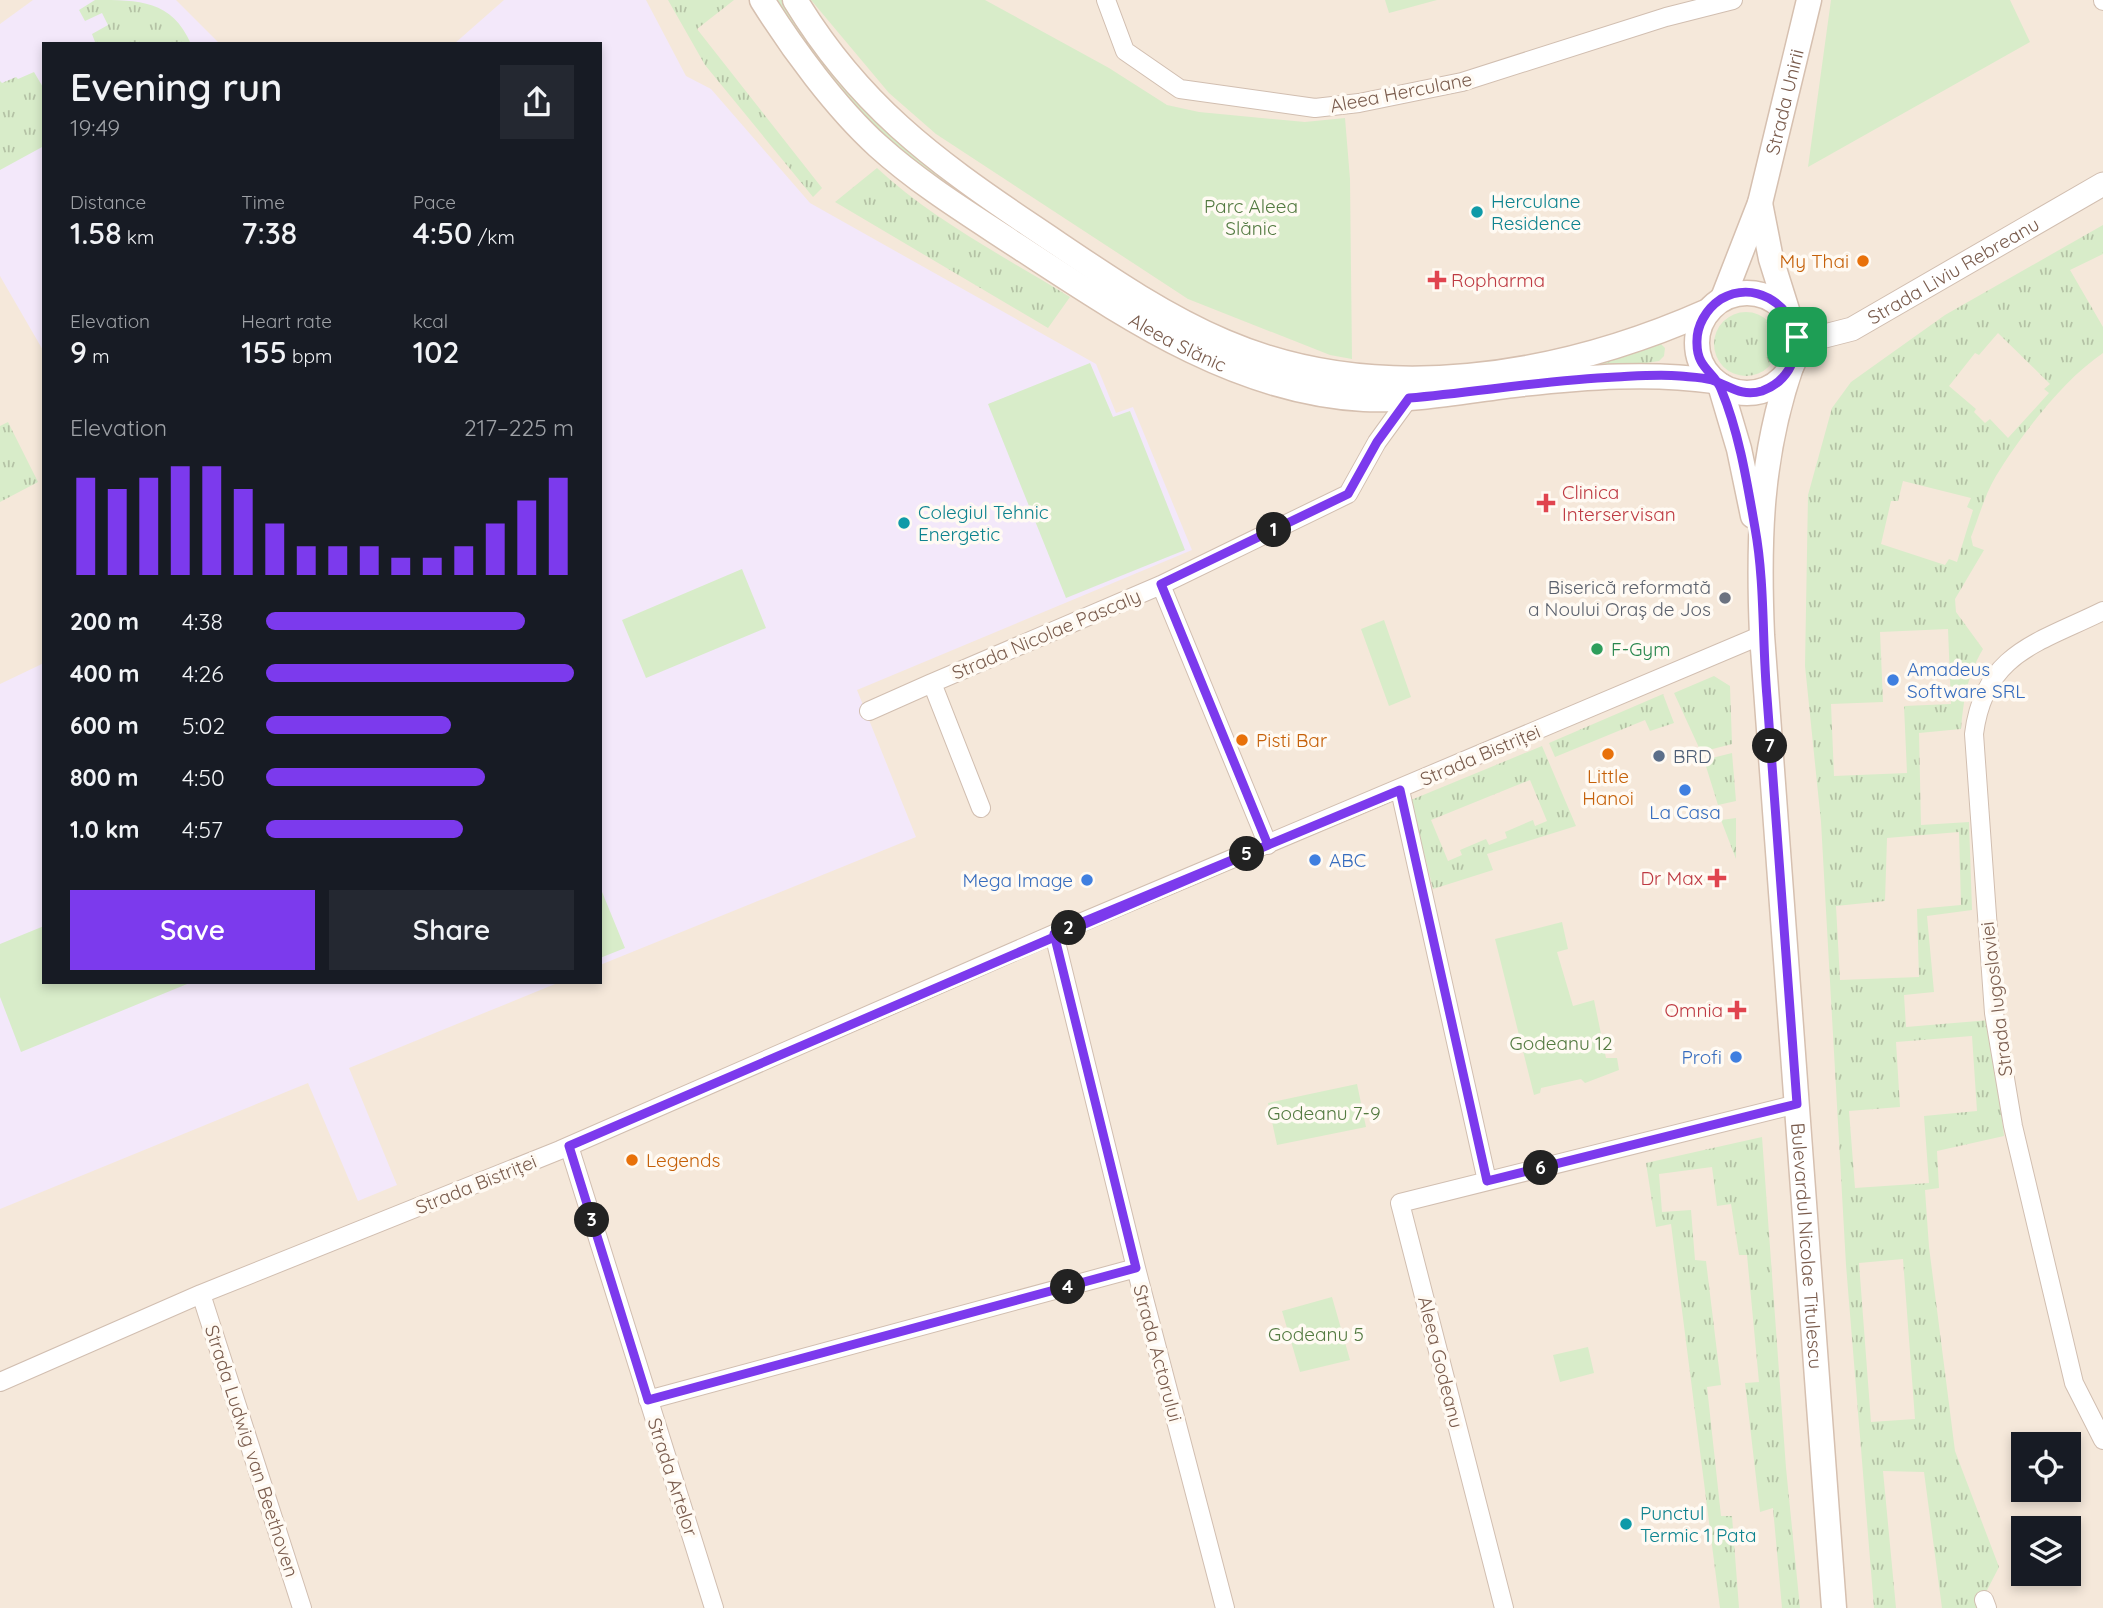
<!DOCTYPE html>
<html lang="en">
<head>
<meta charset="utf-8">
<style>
  body { margin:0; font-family:Quicksand,sans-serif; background:#242831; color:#f1f3f6; height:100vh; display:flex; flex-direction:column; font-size:26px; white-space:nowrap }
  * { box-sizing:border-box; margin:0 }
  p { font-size:23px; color:#9ea1a6 }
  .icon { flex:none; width:38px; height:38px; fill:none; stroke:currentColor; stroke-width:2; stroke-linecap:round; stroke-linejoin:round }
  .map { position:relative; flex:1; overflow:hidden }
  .side { position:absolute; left:42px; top:42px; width:560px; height:942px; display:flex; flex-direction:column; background:#171b24; border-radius:0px; box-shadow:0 4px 10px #0003 }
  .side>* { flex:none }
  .controls { position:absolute; left:2011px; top:1432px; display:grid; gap:14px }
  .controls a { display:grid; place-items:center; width:70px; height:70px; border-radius:0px; background:#171b24; box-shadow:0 4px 10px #0003; font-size:35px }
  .pin { position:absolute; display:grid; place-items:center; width:60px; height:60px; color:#fff; margin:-30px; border-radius:14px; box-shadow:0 4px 10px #0006 }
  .km { position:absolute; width:35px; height:35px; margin:-18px; border-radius:50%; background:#222; color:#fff; font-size:19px; line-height:35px; text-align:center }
  .round { display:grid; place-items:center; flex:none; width:74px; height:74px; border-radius:0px; background:#242831 }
  .overview { display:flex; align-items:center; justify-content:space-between; height:119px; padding:0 28px }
  h1 { font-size:38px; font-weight:600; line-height:52px }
  .metrics { display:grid; grid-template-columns:repeat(3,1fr); gap:10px; height:119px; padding:7px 28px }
  .metrics div { display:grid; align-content:center }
  .metrics b { font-size:30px; font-weight:600 }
  .metrics small { font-size:19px; font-weight:400 }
  .metrics p { font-size:19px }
  .chart { height:196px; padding:14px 28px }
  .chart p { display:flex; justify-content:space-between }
  .chart svg { width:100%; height:126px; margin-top:7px; stroke:#7c3aed; stroke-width:6 }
  .button { display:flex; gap:14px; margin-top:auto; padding:14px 28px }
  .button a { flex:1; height:80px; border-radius:0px; background:#7c3aed; color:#fff; font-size:28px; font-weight:600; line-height:80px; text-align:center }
  .button a+a { background:#242831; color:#f1f3f6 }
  ul { padding:0 28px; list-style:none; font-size:23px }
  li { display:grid; grid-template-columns:112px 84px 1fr; align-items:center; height:52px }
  li i { height:18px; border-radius:9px; background:#7c3aed }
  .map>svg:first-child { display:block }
</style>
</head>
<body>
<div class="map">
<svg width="2103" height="1608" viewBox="0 0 2103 1608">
  <defs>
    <pattern id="grass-tufts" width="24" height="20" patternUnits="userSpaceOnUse" patternTransform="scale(1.75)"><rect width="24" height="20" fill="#d8ecc9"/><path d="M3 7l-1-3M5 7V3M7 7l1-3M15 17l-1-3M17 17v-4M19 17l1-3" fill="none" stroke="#b4c2a5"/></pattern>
  </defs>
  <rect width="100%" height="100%" fill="#fdf6ec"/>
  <path fill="#f5e8da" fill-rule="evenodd" d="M0,0H2103V1608H0ZM44,44H600V982H44ZM2023,1444H2068V1489H2023ZM2023,1528H2068V1573H2023Z"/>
  <path fill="#f3e8fa" d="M33,0H176L220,44H44V352L0,276V24Z
    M504,0H646L686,76L711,89L810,203L1096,364L1116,413L1133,407L1192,550L857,690L916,837L600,965V44H454Z
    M44,663V982H560L349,1068L397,1185L358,1201L308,1083L0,1209V684Z"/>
  <path fill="url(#grass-tufts)" fill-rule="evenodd" d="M95,0C139,0 172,0 191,44H93L95,42L92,34L108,25L102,13L85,21L79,10Z
    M668,0H734L697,29L822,188L813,197L705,65Z
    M774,0H788C813,37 839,78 869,111C913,157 968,191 1020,225C1119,290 1221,364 1341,380C1448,394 1557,368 1659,342L1665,348L1664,356L1659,361C1556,376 1444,405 1339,389C1216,369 1124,306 1023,239C966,202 911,166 864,118C830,83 801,40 774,0Z
    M34,72L44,89V146L0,170V81L2,83L16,77L18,79Z
    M877,168C933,220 1005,257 1070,297L1048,328L835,202Z
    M2103,225V254L2070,270L2103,327V353C2063,380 2021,435 1996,476C1985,494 1979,517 1971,537L1973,546L1984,550L1955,599L1956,612L1983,649C1967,676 1964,698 1961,729L1919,733L1921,825L1969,822L1972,910L1927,916L1934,992L1904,995L1906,1027L1990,1020L2004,1136L1937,1151L1939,1188L1925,1190L1929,1247L1955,1451L1999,1567L1984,1596L1989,1608H1942L1924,1472L1883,1471L1896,1608H1874L1846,1265L1821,822L1805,666L1808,495L1832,408L1851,382L1945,315ZM1998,333L2050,384L2044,389L2049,393L2008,438L1990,419L1985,423L1974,412L1976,409L1949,386L1975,353L1979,355ZM1903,481L1971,498L1967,507L1973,510L1957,562L1949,559L1945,565L1881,544L1891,501H1898ZM1948,629L1951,704L1904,706L1907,773L1834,776L1831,704L1883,702L1880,632ZM1959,832L1961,905L1917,909L1919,977L1840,980L1836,906L1885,901L1887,838ZM1972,1036L1977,1111L1924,1116L1929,1183L1855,1188L1849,1111L1900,1107L1896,1042ZM1903,1259L1915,1419L1871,1422L1859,1263Z
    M1714 344a32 32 0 1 1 64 0a32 32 0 1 1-64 0Z
    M8,422L38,482L0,502V426Z
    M1714,676L1730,686L1732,744L1701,752L1674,693Z
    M1663,694L1674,723L1650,731L1645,720L1555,757L1549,743Z
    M1542,746L1576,826L1487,854L1493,870L1433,889L1411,800ZM1530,780L1547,821L1535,826L1533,820L1505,832L1507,838L1489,845L1486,839L1460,850L1462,855L1448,861L1431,820Z
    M1732,753L1736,801L1718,805L1704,760Z
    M1736,818V859L1721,820Z
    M1762,1137L1786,1468L1800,1608H1782L1773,1508L1760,1512L1745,1383L1759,1382L1747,1255H1739L1731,1204L1717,1206L1712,1167L1659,1174L1662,1212L1691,1210L1695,1260L1706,1261L1721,1385L1707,1387L1721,1516H1732L1739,1608H1720L1671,1224L1656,1227L1646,1163Z"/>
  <path fill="#d8ecc9" d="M811,0H985L1109,68L1167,105L1199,112L1305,122L1345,118L1350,179L1352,359L1330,355L1188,299L936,134L889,93Z
    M1385,0H1437L1389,13Z
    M1831,0H2010L2030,42L1808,167Z
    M1090,363L1113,417L1130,411L1185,550L1066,598L988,404Z
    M742,569L766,628L646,678L622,620Z
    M1384,620L1411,697L1389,706L1361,629Z
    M600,887L625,948L600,958Z
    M1562,922L1568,949L1557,952L1573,1006L1594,1000L1606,1058H1617L1619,1070L1585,1083L1581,1079L1541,1088L1540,1093L1534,1095L1495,939Z
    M44,926V982H192L21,1052L0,997V944Z
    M1357,1084L1366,1127L1277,1145L1268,1103Z
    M1332,1297L1350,1360L1300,1372L1282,1311Z
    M1588,1347L1594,1373L1560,1382L1553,1355Z"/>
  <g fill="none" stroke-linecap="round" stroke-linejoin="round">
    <g stroke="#d1beb0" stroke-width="20">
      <path id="minor" d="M1106,0L1125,51L1180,89L1315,108L1359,103L1462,82L1666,17L1733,0
        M2103,0V1
        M1161,585L1268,845
        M2103,611C2038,643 1984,653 1974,734L1994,1013L2013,1126L2074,1383L2103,1440
        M869,711L932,683
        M1400,790L1487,1181
        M981,808L932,683L1161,585L1348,494L1377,442L1409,398
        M1054,934L1136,1268L1225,1608
        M569,1146L714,1608
        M201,1294L302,1608
        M0,1382L201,1294L560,1150L1054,934L1762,635
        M648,1400L1136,1268
        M1984,1600L1987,1608
        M1504,1608L1400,1203L1797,1104"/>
    </g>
    <g stroke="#d1beb0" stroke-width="25">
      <g id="tertiary">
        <path id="s1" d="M1797,337L1817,338L1852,329L2103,184"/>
      </g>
    </g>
    <g stroke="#d6c0b0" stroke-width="27">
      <g id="secondary">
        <path id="s2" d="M762,0C792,48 836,108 878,146C920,184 969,214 1016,245C1122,314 1233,392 1364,399C1417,401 1469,390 1522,384C1586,377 1651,372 1714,381"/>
        <path d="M795,0C858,104 932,159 1030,225C1093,267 1155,312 1225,342C1379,408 1559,377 1708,311"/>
        <path d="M1760,203L1771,259L1788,313"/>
        <circle cx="1747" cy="343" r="50"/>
        <path id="s3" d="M1723,298L1760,203L1809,0"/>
        <path id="s4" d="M1792,364C1760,456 1758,540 1762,635L1834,1608"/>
        <path d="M1720,385L1739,449L1753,516"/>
      </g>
    </g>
    <use href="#minor" stroke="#fff" stroke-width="18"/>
    <use href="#tertiary" stroke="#fff" stroke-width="23"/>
    <use href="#secondary" stroke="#fff" stroke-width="24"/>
  </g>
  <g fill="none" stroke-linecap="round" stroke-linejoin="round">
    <g stroke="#fff" stroke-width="14">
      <path id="route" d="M1797,337C1798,361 1785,383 1762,391C1741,397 1730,386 1712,380C1702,377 1690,377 1680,376C1659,374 1637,376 1616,377C1546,380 1478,392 1409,398L1377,442L1348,494L1161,584L1268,845L569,1146L648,1400L1136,1268L1054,934L1400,790L1487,1181L1797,1104C1787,969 1777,833 1767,697C1762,641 1765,583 1755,528C1747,482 1739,432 1721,389C1714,372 1697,368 1697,344C1696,326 1706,309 1721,299C1754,280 1790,303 1797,337"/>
    </g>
    <use href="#route" stroke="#7c3aed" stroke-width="9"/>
  </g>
  <g fill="#0f9aa8" stroke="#fffaf3" stroke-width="2.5">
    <circle cx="1477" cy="212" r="7"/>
    <circle cx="904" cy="523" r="7"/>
    <circle cx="1626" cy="1524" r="7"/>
  </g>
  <g fill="#e8710a" stroke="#fffaf3" stroke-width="2.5">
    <circle cx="1863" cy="261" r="7"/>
    <circle cx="1242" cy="740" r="7"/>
    <circle cx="1608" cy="754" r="7"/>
    <circle cx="632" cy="1160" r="7"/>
  </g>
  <g fill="#e0444e" stroke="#fffaf3" stroke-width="2.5">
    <path d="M1433.5 269.5h7v7h7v7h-7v7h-7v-7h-7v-7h7z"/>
    <path d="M1542.5 492.5h7v7h7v7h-7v7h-7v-7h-7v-7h7z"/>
    <path d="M1713.5 867.5h7v7h7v7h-7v7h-7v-7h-7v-7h7z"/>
    <path d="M1733.5 999.5h7v7h7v7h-7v7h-7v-7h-7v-7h7z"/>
  </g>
  <circle fill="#6b7280" stroke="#fffaf3" stroke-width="2.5" cx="1725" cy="598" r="7"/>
  <circle fill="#2e9e5b" stroke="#fffaf3" stroke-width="2.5" cx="1597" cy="649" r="7"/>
  <g fill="#3f7fe0" stroke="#fffaf3" stroke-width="2.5">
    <circle cx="1893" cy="680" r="7"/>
    <circle cx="1685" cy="790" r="7"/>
    <circle cx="1315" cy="860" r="7"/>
    <circle cx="1087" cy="880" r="7"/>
    <circle cx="1736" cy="1057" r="7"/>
  </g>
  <circle fill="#5c6f8a" stroke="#fffaf3" stroke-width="2.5" cx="1659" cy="756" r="7"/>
  <g text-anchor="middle" stroke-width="7" stroke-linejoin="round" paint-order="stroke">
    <g font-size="19" fill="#7a5c4d" stroke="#fffaf3">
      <text transform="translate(1401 92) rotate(-11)" y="7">Aleea Herculane</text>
      <text dy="7" stroke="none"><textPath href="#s3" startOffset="206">Strada Unirii</textPath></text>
      <text dy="7" stroke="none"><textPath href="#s1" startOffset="173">Strada Liviu Rebreanu</textPath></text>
      <text dy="7" stroke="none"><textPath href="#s2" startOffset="546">Aleea Slănic</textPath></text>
      <text transform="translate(1046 634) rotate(-23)" y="7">Strada Nicolae Pascaly</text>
      <text transform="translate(1480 755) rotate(-23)" y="7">Strada Bistriței</text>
      <text transform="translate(1996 999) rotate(-97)" y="7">Strada Iugoslaviei</text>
      <text transform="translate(476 1184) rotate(-22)" y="7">Strada Bistriței</text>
      <text dy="7" stroke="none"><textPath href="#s4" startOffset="887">Bulevardul Nicolae Titulescu</textPath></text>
      <text transform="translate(1158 1353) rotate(75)" y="7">Strada Actorului</text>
      <text transform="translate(1441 1362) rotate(76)" y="7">Aleea Godeanu</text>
      <text transform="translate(252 1451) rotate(72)" y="7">Strada Ludwig van Beethoven</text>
      <text transform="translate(673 1477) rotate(72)" y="7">Strada Artelor</text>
    </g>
    <g font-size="19" fill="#0d838f" stroke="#fffaf3" text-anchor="start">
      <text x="1491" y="208">Herculane<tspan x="1491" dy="22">Residence</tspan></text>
      <text x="918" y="519">Colegiul Tehnic<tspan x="918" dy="22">Energetic</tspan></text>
      <text x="1640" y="1520">Punctul<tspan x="1640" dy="22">Termic 1 Pata</tspan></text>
    </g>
    <g font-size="19" fill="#537a41" stroke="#fffaf3">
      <text x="1251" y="213">Parc Aleea<tspan x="1251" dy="22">Slănic</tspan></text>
      <text x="1561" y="1050">Godeanu 12</text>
      <text x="1324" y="1120">Godeanu 7-9</text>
      <text x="1316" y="1341">Godeanu 5</text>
    </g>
    <g font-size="19" fill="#c56008" stroke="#fffaf3" text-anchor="start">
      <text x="1849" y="268" text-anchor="end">My Thai</text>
      <text x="1256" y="747">Pisti Bar</text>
      <text x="1608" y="783" text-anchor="middle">Little<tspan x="1608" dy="22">Hanoi</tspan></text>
      <text x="646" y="1167">Legends</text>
    </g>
    <g font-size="19" fill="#be3a42" stroke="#fffaf3" text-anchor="start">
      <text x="1451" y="287">Ropharma</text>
      <text x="1562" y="499">Clinica<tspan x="1562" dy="22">Interservisan</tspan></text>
      <text x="1703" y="885" text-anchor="end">Dr Max</text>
      <text x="1723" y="1017" text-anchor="end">Omnia</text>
    </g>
    <g font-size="19" fill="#5b616d" stroke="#fffaf3" text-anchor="end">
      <text x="1711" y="594">Biserică reformată<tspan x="1711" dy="22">a Noului Oraș de Jos</tspan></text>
    </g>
    <g font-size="19" fill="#27864d" stroke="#fffaf3" text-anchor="start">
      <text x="1611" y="656">F-Gym</text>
    </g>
    <g font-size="19" fill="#366cbe" stroke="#fffaf3" text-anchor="start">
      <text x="1907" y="676">Amadeus<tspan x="1907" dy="22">Software SRL</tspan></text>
      <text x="1685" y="819" text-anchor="middle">La Casa</text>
      <text x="1329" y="867">ABC</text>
      <text x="1073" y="887" text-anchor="end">Mega Image</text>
      <text x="1722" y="1064" text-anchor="end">Profi</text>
    </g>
    <g font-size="19" fill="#4e5e75" stroke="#fffaf3" text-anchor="start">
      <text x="1673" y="763">BRD</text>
    </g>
  </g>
</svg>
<div class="controls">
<a><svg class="icon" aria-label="locate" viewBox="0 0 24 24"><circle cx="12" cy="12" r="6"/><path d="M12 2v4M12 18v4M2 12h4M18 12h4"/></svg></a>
<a><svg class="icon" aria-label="layers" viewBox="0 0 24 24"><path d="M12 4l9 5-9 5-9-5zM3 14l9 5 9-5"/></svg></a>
</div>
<div class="pin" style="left:1797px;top:337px;background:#1e9e55"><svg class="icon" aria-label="arrive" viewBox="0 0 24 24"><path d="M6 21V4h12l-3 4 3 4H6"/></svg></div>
<b class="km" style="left:1274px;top:530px">1</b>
<b class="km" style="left:1069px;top:928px">2</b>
<b class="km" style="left:592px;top:1220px">3</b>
<b class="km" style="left:1068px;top:1287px">4</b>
<b class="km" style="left:1247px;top:854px">5</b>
<b class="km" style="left:1541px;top:1168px">6</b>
<b class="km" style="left:1770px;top:746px">7</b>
<section class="side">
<div class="overview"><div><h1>Evening run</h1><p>19:49</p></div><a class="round"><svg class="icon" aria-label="share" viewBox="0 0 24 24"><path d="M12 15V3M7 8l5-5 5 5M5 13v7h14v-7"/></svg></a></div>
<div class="metrics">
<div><p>Distance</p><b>1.58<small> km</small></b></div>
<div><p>Time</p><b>7:38</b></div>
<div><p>Pace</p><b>4:50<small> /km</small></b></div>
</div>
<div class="metrics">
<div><p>Elevation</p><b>9<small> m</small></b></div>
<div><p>Heart rate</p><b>155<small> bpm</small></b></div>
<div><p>kcal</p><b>102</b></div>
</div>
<div class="chart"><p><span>Elevation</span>217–225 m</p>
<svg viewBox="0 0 160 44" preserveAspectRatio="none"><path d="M5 44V10M15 44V14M25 44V10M35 44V6M45 44V6M55 44V14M65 44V26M75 44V34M85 44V34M95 44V34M105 44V38M115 44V38M125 44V34M135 44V26M145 44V18M155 44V10"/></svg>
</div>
<ul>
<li><b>200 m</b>4:38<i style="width:84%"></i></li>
<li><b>400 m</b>4:26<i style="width:100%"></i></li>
<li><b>600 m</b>5:02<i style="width:60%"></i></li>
<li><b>800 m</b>4:50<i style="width:71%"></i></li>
<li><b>1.0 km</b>4:57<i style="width:64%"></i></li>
</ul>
<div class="button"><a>Save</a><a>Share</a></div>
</section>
</div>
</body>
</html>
